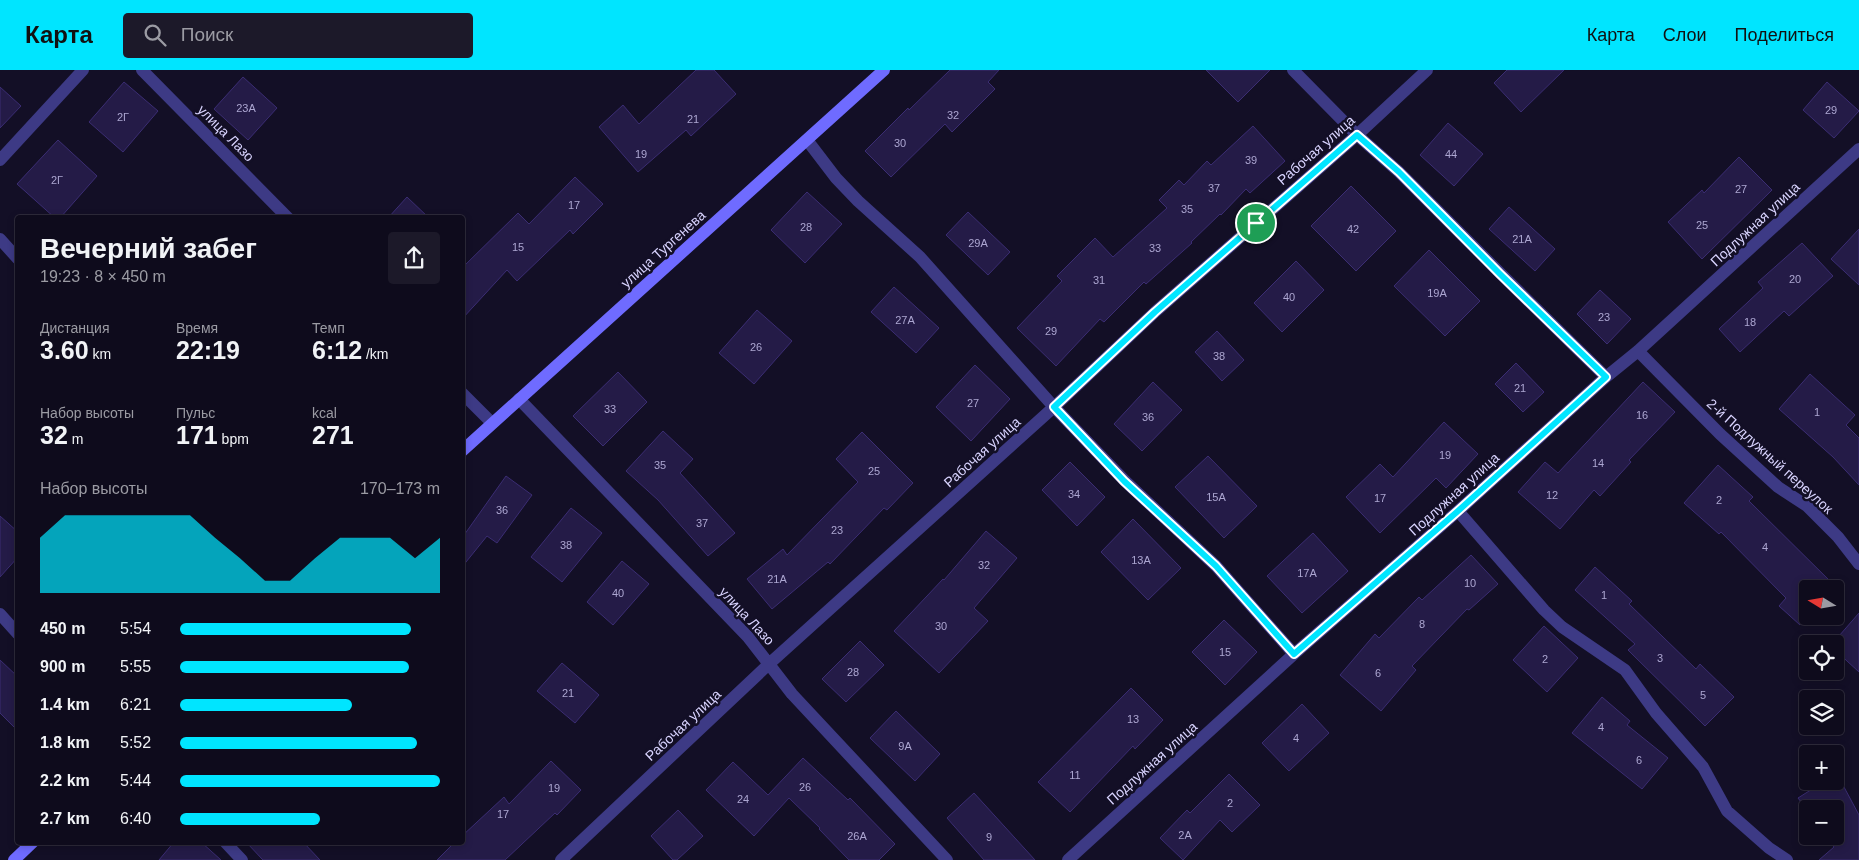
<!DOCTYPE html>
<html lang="ru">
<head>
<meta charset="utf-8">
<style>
  body { margin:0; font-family:Helvetica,sans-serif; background:#1c1929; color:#f1f3f6; height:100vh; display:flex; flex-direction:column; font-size:19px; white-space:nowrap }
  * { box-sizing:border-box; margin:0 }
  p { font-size:16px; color:#9b9ba3 }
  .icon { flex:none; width:28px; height:28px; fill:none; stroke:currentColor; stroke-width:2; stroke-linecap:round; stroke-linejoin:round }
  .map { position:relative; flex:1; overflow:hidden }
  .side { position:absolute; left:15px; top:145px; width:450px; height:630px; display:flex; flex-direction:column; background:#0e0b1c; border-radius:5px; box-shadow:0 2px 8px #0003,0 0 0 1px #2e2b3b }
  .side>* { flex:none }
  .needle { width:32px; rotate:281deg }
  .fabs { position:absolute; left:1799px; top:510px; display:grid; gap:10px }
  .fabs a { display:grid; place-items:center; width:45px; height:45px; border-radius:5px; background:#0e0b1c; box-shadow:0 2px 8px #0003,0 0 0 1px #2e2b3b; font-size:25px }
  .pin { position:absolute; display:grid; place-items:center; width:42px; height:42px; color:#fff; margin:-21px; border:2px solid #fff; border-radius:50%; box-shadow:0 1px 5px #0007 }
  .round { display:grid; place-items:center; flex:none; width:52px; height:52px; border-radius:5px; background:#1c1929 }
  .headline { display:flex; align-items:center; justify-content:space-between; height:85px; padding:0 25px }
  h1 { font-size:28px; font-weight:700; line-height:38px }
  .metrics { display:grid; grid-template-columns:repeat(3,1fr); gap:8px; height:85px; padding:5px 25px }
  .metrics div { display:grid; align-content:center }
  .metrics b { font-size:25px; font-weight:700 }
  .metrics small { font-size:14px; font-weight:400 }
  .metrics p { font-size:14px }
  .chart { height:140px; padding:10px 25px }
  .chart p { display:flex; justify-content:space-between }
  .chart svg { width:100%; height:90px; margin-top:5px; fill:#00e5ff; opacity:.7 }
  ul { padding:0 25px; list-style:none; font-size:16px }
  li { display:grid; grid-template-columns:80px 60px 1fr; align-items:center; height:38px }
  li i { height:12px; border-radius:6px; background:#00e5ff }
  header { display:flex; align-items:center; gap:30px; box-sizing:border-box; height:70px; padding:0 25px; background:#00e5ff; color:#111 }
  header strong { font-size:24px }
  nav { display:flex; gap:28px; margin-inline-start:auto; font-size:18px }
  .search { width:350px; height:45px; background:#1c1929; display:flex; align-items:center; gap:12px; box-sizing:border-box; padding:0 18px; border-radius:5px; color:#9b9ba3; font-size:19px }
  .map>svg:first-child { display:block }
</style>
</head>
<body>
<header>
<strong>Карта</strong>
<div class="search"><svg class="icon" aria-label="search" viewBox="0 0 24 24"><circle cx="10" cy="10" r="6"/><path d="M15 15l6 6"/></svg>Поиск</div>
<nav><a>Карта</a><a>Слои</a><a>Поделиться</a></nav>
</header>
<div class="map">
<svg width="1859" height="790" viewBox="0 0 1859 790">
  <rect width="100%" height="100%" fill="#130f26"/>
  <path fill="#241b47" stroke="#3b2d73" d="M696,0H714L736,24L691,66L686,60L638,102L599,57L623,35L639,54Z
    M950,0H999L988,12L995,19L952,62L945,54L891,107L865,81L908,38L909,40Z
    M1206,0H1270L1238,32Z
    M1507,0H1564L1521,42L1494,13Z
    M243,7L277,38L248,70L214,39Z
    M124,12L158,41L123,82L89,52Z
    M1827,12L1859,41L1834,68L1803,40Z
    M0,17L21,36L0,58Z
    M1448,53L1483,84L1454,116L1420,85Z
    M1253,56L1285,91L1250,123L1246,119L1221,145L1220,144L1191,172L1192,173L1146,214L1144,212L1104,252L1100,249L1056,296L1017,258L1062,211L1057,206L1095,168L1113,187L1167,138L1159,130L1179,110L1184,115L1207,91L1211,95Z
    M58,70L97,106L60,148H55L17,114Z
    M1739,87L1772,120L1702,189L1668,152L1702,120L1704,123Z
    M575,107L603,134L573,164L570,160L517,211L507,200L462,249V198L518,143L529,154Z
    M1351,116L1396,161L1356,201L1311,156Z
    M807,122L842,154L805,193L771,160Z
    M407,127L429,148H388Z
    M1509,137L1555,179L1535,201L1489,159Z
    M968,142L1010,182L988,205L946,165Z
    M1859,159V215L1831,189Z
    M1802,173L1833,206L1789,246L1784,241L1740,282L1719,259L1763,218L1758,212Z
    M1429,180L1480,231L1445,266L1394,216Z
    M1296,191L1324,220L1282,262L1254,233Z
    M894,217L939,258L916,283L871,242Z
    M1600,220L1631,249L1607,274L1577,244Z
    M757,240L792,271L754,314L719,283Z
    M1217,261L1244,290L1222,311L1195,282Z
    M1516,293L1544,322L1523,342L1495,314Z
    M975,295L1010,329L971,371L936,337Z
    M618,302L647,332L603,376L573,346Z
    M1810,304L1855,345L1846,355L1859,368V415L1833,387L1779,339Z
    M1153,312L1182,340L1142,381L1114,354Z
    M1643,312L1675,342L1629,390L1631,392L1600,426L1594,420L1560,459L1518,422L1545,392L1558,403Z
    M1444,352L1478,384L1446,418L1436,408L1380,463L1346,427L1380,394L1393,407Z
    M663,361L693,389L680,403L735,463L708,486L658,430L626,401Z
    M862,362L913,413L887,440L884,438L830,494L828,492L772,539L747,509L783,479L787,485L858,412L836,389Z
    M1208,386L1257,436L1224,468L1175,417Z
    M1070,392L1105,427L1077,456L1042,420Z
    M1718,395L1753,427L1749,431L1836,517L1834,519H1808V546L1800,555L1779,536L1786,528L1721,462L1719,464L1684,433Z
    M506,406L532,425L497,473L487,466L462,497V468Z
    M571,438L602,463L562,512L531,487Z
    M0,446L18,462V487L0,507Z
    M1133,449L1181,498L1148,530L1101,482Z
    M986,461L1017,488L974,538L988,551L939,603L894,561L943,509L944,510Z
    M1313,463L1348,501L1302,543L1267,506Z
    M1471,485L1498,514L1469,540L1467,539L1412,596L1416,600L1381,641L1340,605L1375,564L1379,568L1419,527L1422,530Z
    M622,491L649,514L613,555L587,532Z
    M1595,497L1632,531L1629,534L1696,599L1700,594L1734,627L1705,656L1628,580L1635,574L1575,520Z
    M1859,543V602L1835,580V574H1832Z
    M1224,550L1257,582L1225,615L1192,582Z
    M1544,556L1578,588L1547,622L1513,590Z
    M860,571L884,595L846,632L822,609Z
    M0,590L18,607V661L0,643Z
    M562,593L599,625L575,653L537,621Z
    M1131,618L1163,650L1135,679L1133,676L1070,742L1038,712Z
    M1602,627L1630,651L1627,655L1668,688L1642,719L1572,663Z
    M1302,634L1329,663L1289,701L1262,673Z
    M896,641L940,684L915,711L870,668Z
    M803,688L848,730L850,728L895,774L879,790H849L819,759L820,758L789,728L754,766L706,720L733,692L768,725Z
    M551,691L581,720L557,745L555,743L505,790H437L455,772H462V766L504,727L509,734Z
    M1229,704L1260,735L1232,762L1220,750L1183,790L1160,768L1187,740L1190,743Z
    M1837,704L1859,745V790H1819L1834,777L1826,766H1835V739H1808V741L1798,728L1825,711H1835V705Z
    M974,723L1035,790H984L947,748Z
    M678,740L703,766L677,790H673L651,766Z
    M174,772H201L221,790H159Z
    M246,772H303L320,790H263Z"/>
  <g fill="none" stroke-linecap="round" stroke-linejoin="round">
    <path stroke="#3d3a85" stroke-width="12" d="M142,0L288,148
      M1293,0L1357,65L1399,102L1501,204L1606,307
      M807,70L836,108L858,131L920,187L1054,337L1125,411L1216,496L1294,584
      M0,90L83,0
      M0,169L18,189
      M1638,281L1720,364L1778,417L1807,436L1838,467L1859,494
      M462,323L492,353
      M519,329L748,567L792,624L947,790
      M1458,441L1544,540L1562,557L1625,600L1656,643L1703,697L1727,741L1769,778L1787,790
      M0,544L18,564
      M225,772L242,790
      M561,790L770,593L1054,337L1155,242L1357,65L1427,0
      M1068,790L1294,584L1458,441L1606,307L1638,281L1859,79"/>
    <path stroke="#6f6bff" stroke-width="12" d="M462,381L884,0
      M14,790L33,772"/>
  </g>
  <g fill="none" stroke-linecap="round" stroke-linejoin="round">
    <g stroke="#fff" stroke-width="10">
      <path id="route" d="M1357,65L1399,102L1500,204L1606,307L1458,441L1294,584L1216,496L1124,411L1054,337L1155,242Z"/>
    </g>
    <use href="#route" stroke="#00e5ff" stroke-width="6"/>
  </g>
  <g text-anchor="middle" stroke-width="5" stroke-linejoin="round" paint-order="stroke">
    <g font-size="11" fill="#aca6d1">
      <text x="246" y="42">23А</text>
      <text x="1831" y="44">29</text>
      <text x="953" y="49">32</text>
      <text x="123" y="51">2Г</text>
      <text x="693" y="53">21</text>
      <text x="900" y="77">30</text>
      <text x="641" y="88">19</text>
      <text x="1451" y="88">44</text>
      <text x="1251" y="94">39</text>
      <text x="57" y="114">2Г</text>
      <text x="1214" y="122">37</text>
      <text x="1741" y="123">27</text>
      <text x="574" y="139">17</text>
      <text x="1187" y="143">35</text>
      <text x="1702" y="159">25</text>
      <text x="806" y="161">28</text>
      <text x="1353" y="163">42</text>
      <text x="1522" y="173">21А</text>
      <text x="978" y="177">29А</text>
      <text x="518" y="181">15</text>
      <text x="1155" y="182">33</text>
      <text x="1795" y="213">20</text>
      <text x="1099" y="214">31</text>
      <text x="1437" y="227">19А</text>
      <text x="1289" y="231">40</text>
      <text x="1604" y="251">23</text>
      <text x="905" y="254">27А</text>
      <text x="1750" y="256">18</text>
      <text x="1051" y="265">29</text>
      <text x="756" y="281">26</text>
      <text x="1219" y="290">38</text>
      <text x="1520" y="322">21</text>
      <text x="973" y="337">27</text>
      <text x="610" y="343">33</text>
      <text x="1817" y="346">1</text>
      <text x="1642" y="349">16</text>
      <text x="1148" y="351">36</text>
      <text x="1445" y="389">19</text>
      <text x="1598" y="397">14</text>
      <text x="660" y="399">35</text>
      <text x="874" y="405">25</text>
      <text x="1074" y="428">34</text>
      <text x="1552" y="429">12</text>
      <text x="1216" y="431">15А</text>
      <text x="1380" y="432">17</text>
      <text x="1719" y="434">2</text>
      <text x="502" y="444">36</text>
      <text x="702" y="457">37</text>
      <text x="837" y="464">23</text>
      <text x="566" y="479">38</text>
      <text x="1765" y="481">4</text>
      <text x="1141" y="494">13А</text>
      <text x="984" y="499">32</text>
      <text x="1307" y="507">17А</text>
      <text x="777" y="513">21А</text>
      <text x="1470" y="517">10</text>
      <text x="618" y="527">40</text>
      <text x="1604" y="529">1</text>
      <text x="1422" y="558">8</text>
      <text x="941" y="560">30</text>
      <text x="1225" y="586">15</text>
      <text x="1660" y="592">3</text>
      <text x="1545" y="593">2</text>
      <text x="853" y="606">28</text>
      <text x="1378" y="607">6</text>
      <text x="568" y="627">21</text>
      <text x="1703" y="629">5</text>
      <text x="1133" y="653">13</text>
      <text x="1601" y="661">4</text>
      <text x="1296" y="672">4</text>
      <text x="905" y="680">9А</text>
      <text x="1639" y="694">6</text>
      <text x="1075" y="709">11</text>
      <text x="805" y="721">26</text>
      <text x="554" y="722">19</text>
      <text x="743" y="733">24</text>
      <text x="1230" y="737">2</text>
      <text x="503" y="748">17</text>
      <text x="1185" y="769">2А</text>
      <text x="857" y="770">26А</text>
      <text x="989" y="771">9</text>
    </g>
    <g font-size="14" fill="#d9d4ff" stroke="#130f26">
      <text transform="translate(226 63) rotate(45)" y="5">улица Лазо</text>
      <text transform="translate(1316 80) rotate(-41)" y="5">Рабочая улица</text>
      <text transform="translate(1755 154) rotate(-43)" y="5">Подлужная улица</text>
      <text transform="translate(663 179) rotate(-42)" y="5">улица Тургенева</text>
      <text transform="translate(982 382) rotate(-42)" y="5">Рабочая улица</text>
      <text transform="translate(1770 386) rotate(42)" y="5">2-й Подлужный переулок</text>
      <text transform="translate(1454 424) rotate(-42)" y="5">Подлужная улица</text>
      <text transform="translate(747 546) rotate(47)" y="5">улица Лазо</text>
      <text transform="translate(683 655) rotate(-43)" y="5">Рабочая улица</text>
      <text transform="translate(1152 693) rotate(-42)" y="5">Подлужная улица</text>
    </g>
  </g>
</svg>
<div class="fabs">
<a><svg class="needle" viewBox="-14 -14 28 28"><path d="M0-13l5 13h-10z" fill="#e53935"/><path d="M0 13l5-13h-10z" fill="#9b9ba3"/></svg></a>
<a><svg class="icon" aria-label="locate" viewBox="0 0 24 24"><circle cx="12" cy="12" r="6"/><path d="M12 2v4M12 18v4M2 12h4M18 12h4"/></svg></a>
<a><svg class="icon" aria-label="layers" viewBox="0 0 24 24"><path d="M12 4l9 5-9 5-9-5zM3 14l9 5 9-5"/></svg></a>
<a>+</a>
<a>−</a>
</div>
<div class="pin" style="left:1256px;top:153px;background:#1e9e55"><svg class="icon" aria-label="arrive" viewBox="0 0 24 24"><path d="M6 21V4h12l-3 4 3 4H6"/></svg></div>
<section class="side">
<div class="headline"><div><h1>Вечерний забег</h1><p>19:23 · 8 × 450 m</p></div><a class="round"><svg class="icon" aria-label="share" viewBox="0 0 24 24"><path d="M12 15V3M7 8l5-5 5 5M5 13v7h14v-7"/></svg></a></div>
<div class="metrics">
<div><p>Дистанция</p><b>3.60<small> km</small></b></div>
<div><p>Время</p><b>22:19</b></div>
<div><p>Темп</p><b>6:12<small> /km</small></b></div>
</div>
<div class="metrics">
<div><p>Набор высоты</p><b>32<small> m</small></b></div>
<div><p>Пульс</p><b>171<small> bpm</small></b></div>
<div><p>kcal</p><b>271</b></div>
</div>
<div class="chart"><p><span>Набор высоты</span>170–173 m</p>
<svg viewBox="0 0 160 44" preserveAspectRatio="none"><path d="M0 44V17L10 6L20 6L30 6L40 6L50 6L60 6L70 17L80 27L90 38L100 38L110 27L120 17L130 17L140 17L150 27L160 17V44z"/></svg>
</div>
<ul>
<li><b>450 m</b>5:54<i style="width:89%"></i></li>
<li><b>900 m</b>5:55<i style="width:88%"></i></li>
<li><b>1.4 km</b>6:21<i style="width:66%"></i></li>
<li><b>1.8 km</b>5:52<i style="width:91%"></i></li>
<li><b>2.2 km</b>5:44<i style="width:100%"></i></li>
<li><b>2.7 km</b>6:40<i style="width:54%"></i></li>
</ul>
</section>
</div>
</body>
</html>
